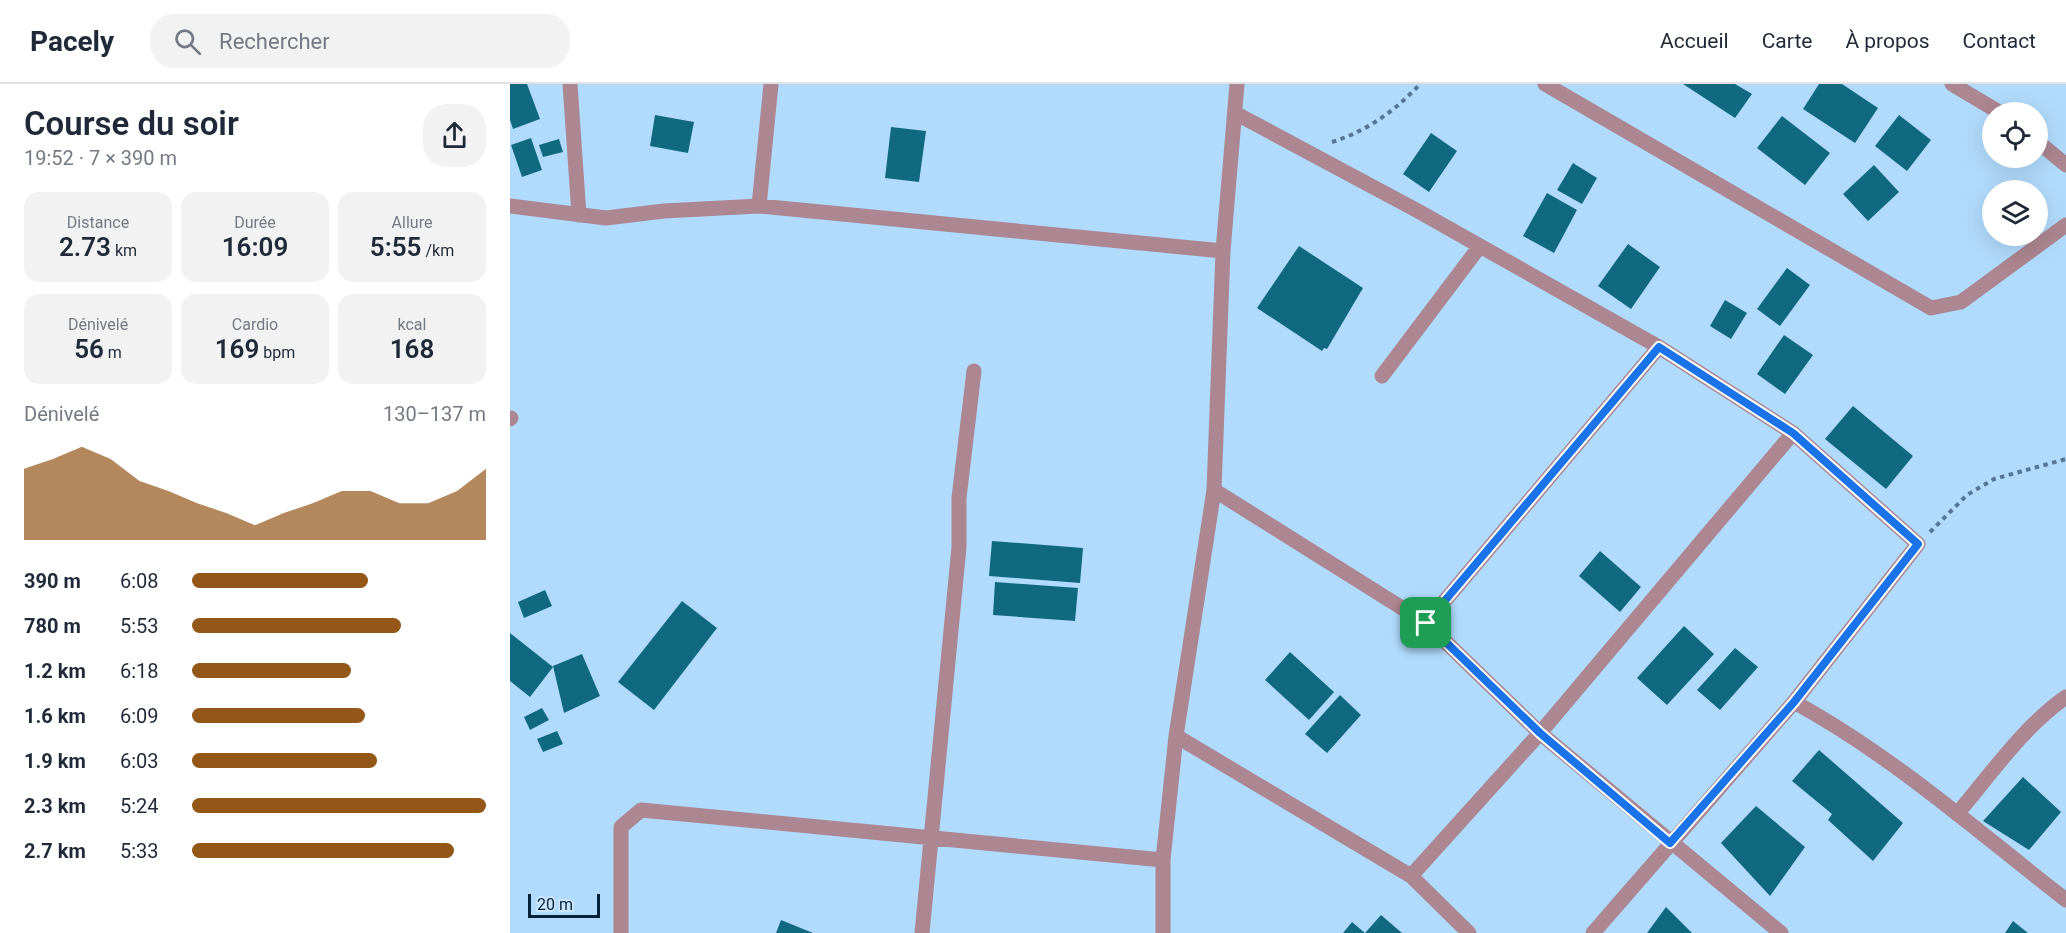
<!DOCTYPE html>
<html lang="fr">
<head>
<meta charset="utf-8">
<style>
  body { margin:0; font-family:Roboto,sans-serif; background:#f2f2f3; color:#1f2937; height:100vh; display:flex; flex-direction:column; font-size:22px; white-space:nowrap }
  * { box-sizing:border-box; margin:0 }
  p { font-size:20px; color:#747a83 }
  .icon { flex:none; width:33px; height:33px; fill:none; stroke:currentColor; stroke-width:2; stroke-linecap:round; stroke-linejoin:round }
  .map { position:relative; flex:1; overflow:hidden }
  .side { display:flex; flex-direction:column; background:#fff; width:510px }
  .side>* { flex:none }
  .buttons { position:absolute; left:1472px; top:18px; display:grid; gap:12px }
  .buttons a { display:grid; place-items:center; width:66px; height:66px; border-radius:50%; background:#fff; box-shadow:0 6px 24px #0002; font-size:30px }
  .scale { position:absolute; left:18px; bottom:15px; width:72px; box-sizing:border-box; padding-left:6px; border:3px solid #042338; border-top:0; font-size:16px; line-height:21px; white-space:nowrap; color:#042338; -webkit-text-stroke:4px #cbe6fc; paint-order:stroke }
  .pin { position:absolute; display:grid; place-items:center; width:51px; height:51px; color:#fff; margin:-26px; border-radius:12px; box-shadow:0 3px 9px #0006 }
  .round { display:grid; place-items:center; flex:none; width:63px; height:63px; border-radius:24px; background:#f2f2f3 }
  .head { display:flex; align-items:center; justify-content:space-between; height:102px; padding:0 24px }
  h1 { font-size:33px; font-weight:600; line-height:45px }
  .metrics { display:grid; grid-template-columns:repeat(3,1fr); gap:9px; height:102px; padding:6px 24px }
  .metrics div { display:grid; align-content:center; border-radius:15px; background:#f2f2f3; text-align:center }
  .metrics b { font-size:26px; font-weight:600 }
  .metrics small { font-size:16px; font-weight:400 }
  .metrics p { font-size:16px }
  .chart { height:168px; padding:12px 24px }
  .chart p { display:flex; justify-content:space-between }
  .chart svg { width:100%; height:108px; margin-top:6px; fill:#935718; opacity:.7 }
  ul { padding:0 24px; list-style:none; font-size:20px }
  li { display:grid; grid-template-columns:96px 72px 1fr; align-items:center; height:45px }
  li i { height:15px; border-radius:8px; background:#935718 }
  header { display:flex; align-items:center; gap:36px; box-sizing:border-box; height:84px; padding:0 30px; background:#fff; border-bottom:2px solid #e0e1e3 }
  header strong { font-size:28px }
  nav { display:flex; gap:33px; margin-inline-start:auto; font-size:21px }
  .search { width:420px; height:54px; background:#f2f2f3; display:flex; align-items:center; gap:15px; box-sizing:border-box; padding:0 21px; border-radius:24px; color:#747a83; font-size:22px }
  main { display:flex; flex:1; min-height:0 }
  .map>svg:first-child { display:block }
</style>
</head>
<body>
<header>
<strong>Pacely</strong>
<div class="search"><svg class="icon" aria-label="search" viewBox="0 0 24 24"><circle cx="10" cy="10" r="6"/><path d="M15 15l6 6"/></svg>Rechercher</div>
<nav><a>Accueil</a><a>Carte</a><a>À propos</a><a>Contact</a></nav>
</header>
<main>
<section class="side">
<div class="head"><div><h1>Course du soir</h1><p>19:52 · 7 × 390 m</p></div><a class="round"><svg class="icon" aria-label="share" viewBox="0 0 24 24"><path d="M12 15V3M7 8l5-5 5 5M5 13v7h14v-7"/></svg></a></div>
<div class="metrics">
<div><p>Distance</p><b>2.73<small> km</small></b></div>
<div><p>Durée</p><b>16:09</b></div>
<div><p>Allure</p><b>5:55<small> /km</small></b></div>
</div>
<div class="metrics">
<div><p>Dénivelé</p><b>56<small> m</small></b></div>
<div><p>Cardio</p><b>169<small> bpm</small></b></div>
<div><p>kcal</p><b>168</b></div>
</div>
<div class="chart"><p><span>Dénivelé</span>130–137 m</p>
<svg viewBox="0 0 160 44" preserveAspectRatio="none"><path d="M0 44V15L10 11L20 6L30 11L40 20L50 24L60 29L70 33L80 38L90 33L100 29L110 24L120 24L130 29L140 29L150 24L160 15V44z"/></svg>
</div>
<ul>
<li><b>390 m</b>6:08<i style="width:60%"></i></li>
<li><b>780 m</b>5:53<i style="width:71%"></i></li>
<li><b>1.2 km</b>6:18<i style="width:54%"></i></li>
<li><b>1.6 km</b>6:09<i style="width:59%"></i></li>
<li><b>1.9 km</b>6:03<i style="width:63%"></i></li>
<li><b>2.3 km</b>5:24<i style="width:100%"></i></li>
<li><b>2.7 km</b>5:33<i style="width:89%"></i></li>
</ul>
</section>
<div class="map">
<svg width="1556" height="849" viewBox="0 0 1556 849">
  <rect width="100%" height="100%" fill="#b1dbfc"/>
  <path fill="#116981" d="M0,0H17L30,35L3,45L0,36Z
    M1173,0H1225L1242,10L1225,34Z
    M1309,0H1332L1368,24L1345,59L1293,25Z
    M145,31L184,38L178,69L140,62Z
    M1389,31L1421,56L1397,87L1365,62Z
    M1272,32L1320,69L1295,101L1247,64Z
    M381,43L416,47L409,98L375,94Z
    M921,49L947,67L919,108L893,90Z
    M21,54L32,86L12,93L1,61Z
    M49,55L53,68L33,73L29,61Z
    M1063,79L1087,94L1072,120L1047,106Z
    M1364,81L1389,108L1358,137L1333,110Z
    M1037,109L1067,126L1044,169L1013,152Z
    M1118,160L1150,183L1121,225L1088,202Z
    M789,162L853,204L817,265L814,264L812,267L747,224Z
    M1277,184L1300,201L1270,242L1247,225Z
    M1215,216L1237,229L1221,255L1200,242Z
    M1274,251L1303,271L1275,310L1247,290Z
    M1343,322L1403,372L1376,405L1315,355Z
    M482,457L573,464L570,499L479,492Z
    M1090,467L1131,503L1110,528L1069,492Z
    M485,498L568,504L565,537L483,531Z
    M35,506L42,522L14,534L8,518Z
    M172,517L207,544L144,626L108,598Z
    M1174,542L1204,570L1157,621L1127,594Z
    M0,549L43,583L20,613L0,597Z
    M1225,564L1248,583L1210,626L1187,606Z
    M780,568L824,608L799,636L755,596Z
    M72,570L90,612L54,629L43,582Z
    M830,611L851,631L817,669L795,650Z
    M32,624L39,636L20,646L14,633Z
    M47,647L53,660L33,668L27,655Z
    M1309,666L1393,739L1363,777L1318,736L1322,730L1282,697Z
    M1513,693L1551,728L1519,766L1473,737Z
    M1246,722L1295,763L1260,812L1211,759Z
    M1156,823L1182,849H1137Z
    M871,831L892,849H855Z
    M271,836L303,849H266Z
    M1503,837L1518,849H1495Z
    M842,838L855,849H833Z"/>
  <g fill="none" stroke-linecap="round" stroke-linejoin="round">
    <path stroke="#547893" stroke-width="4" stroke-dasharray="4.5 4.5" stroke-linecap="butt" d="M822,58C857,47 885,27 910,0
      M1420,448L1457,411L1484,395L1556,375"/>
    <path stroke="#ac8690" stroke-width="15" d="M60,0L69,131
      M1035,0L1421,224L1451,218L1556,141
      M1442,0L1489,28
      M725,29L908,127L1149,263L1283,349L1408,460L1284,618L1083,849
      M1527,57L1556,81
      M0,122L96,134L154,127L249,122L713,167
      M249,122L261,0
      M872,292L970,162
      M0,335L1,334
      M704,406L916,539L1030,649L1271,849
      M916,539L1149,263
      M1284,618C1383,672 1467,747 1556,816
      M666,652L901,792L959,849
      M1447,730C1481,690 1513,643 1556,613
      M901,792L1030,649L1283,349
      M111,849V743L131,726L653,776
      M412,849L449,463V414L464,287
      M653,849V776L666,652L704,406L713,167L727,0"/>
  </g>
  <g fill="none" stroke-linecap="round" stroke-linejoin="round">
    <g stroke="#fff" stroke-width="12">
      <path id="route" d="M1149,263L1283,349L1408,460L1284,618L1160,759L1030,649L916,539Z"/>
    </g>
    <use href="#route" stroke="#1a73e8" stroke-width="8"/>
  </g>
</svg>
<div class="buttons">
<a><svg class="icon" aria-label="locate" viewBox="0 0 24 24"><circle cx="12" cy="12" r="6"/><path d="M12 2v4M12 18v4M2 12h4M18 12h4"/></svg></a>
<a><svg class="icon" aria-label="layers" viewBox="0 0 24 24"><path d="M12 4l9 5-9 5-9-5zM3 14l9 5 9-5"/></svg></a>
</div>
<div class="scale">20 m</div>
<div class="pin" style="left:916px;top:539px;background:#1e9e55"><svg class="icon" aria-label="arrive" viewBox="0 0 24 24"><path d="M6 21V4h12l-3 4 3 4H6"/></svg></div>
</div>
</main>
</body>
</html>
